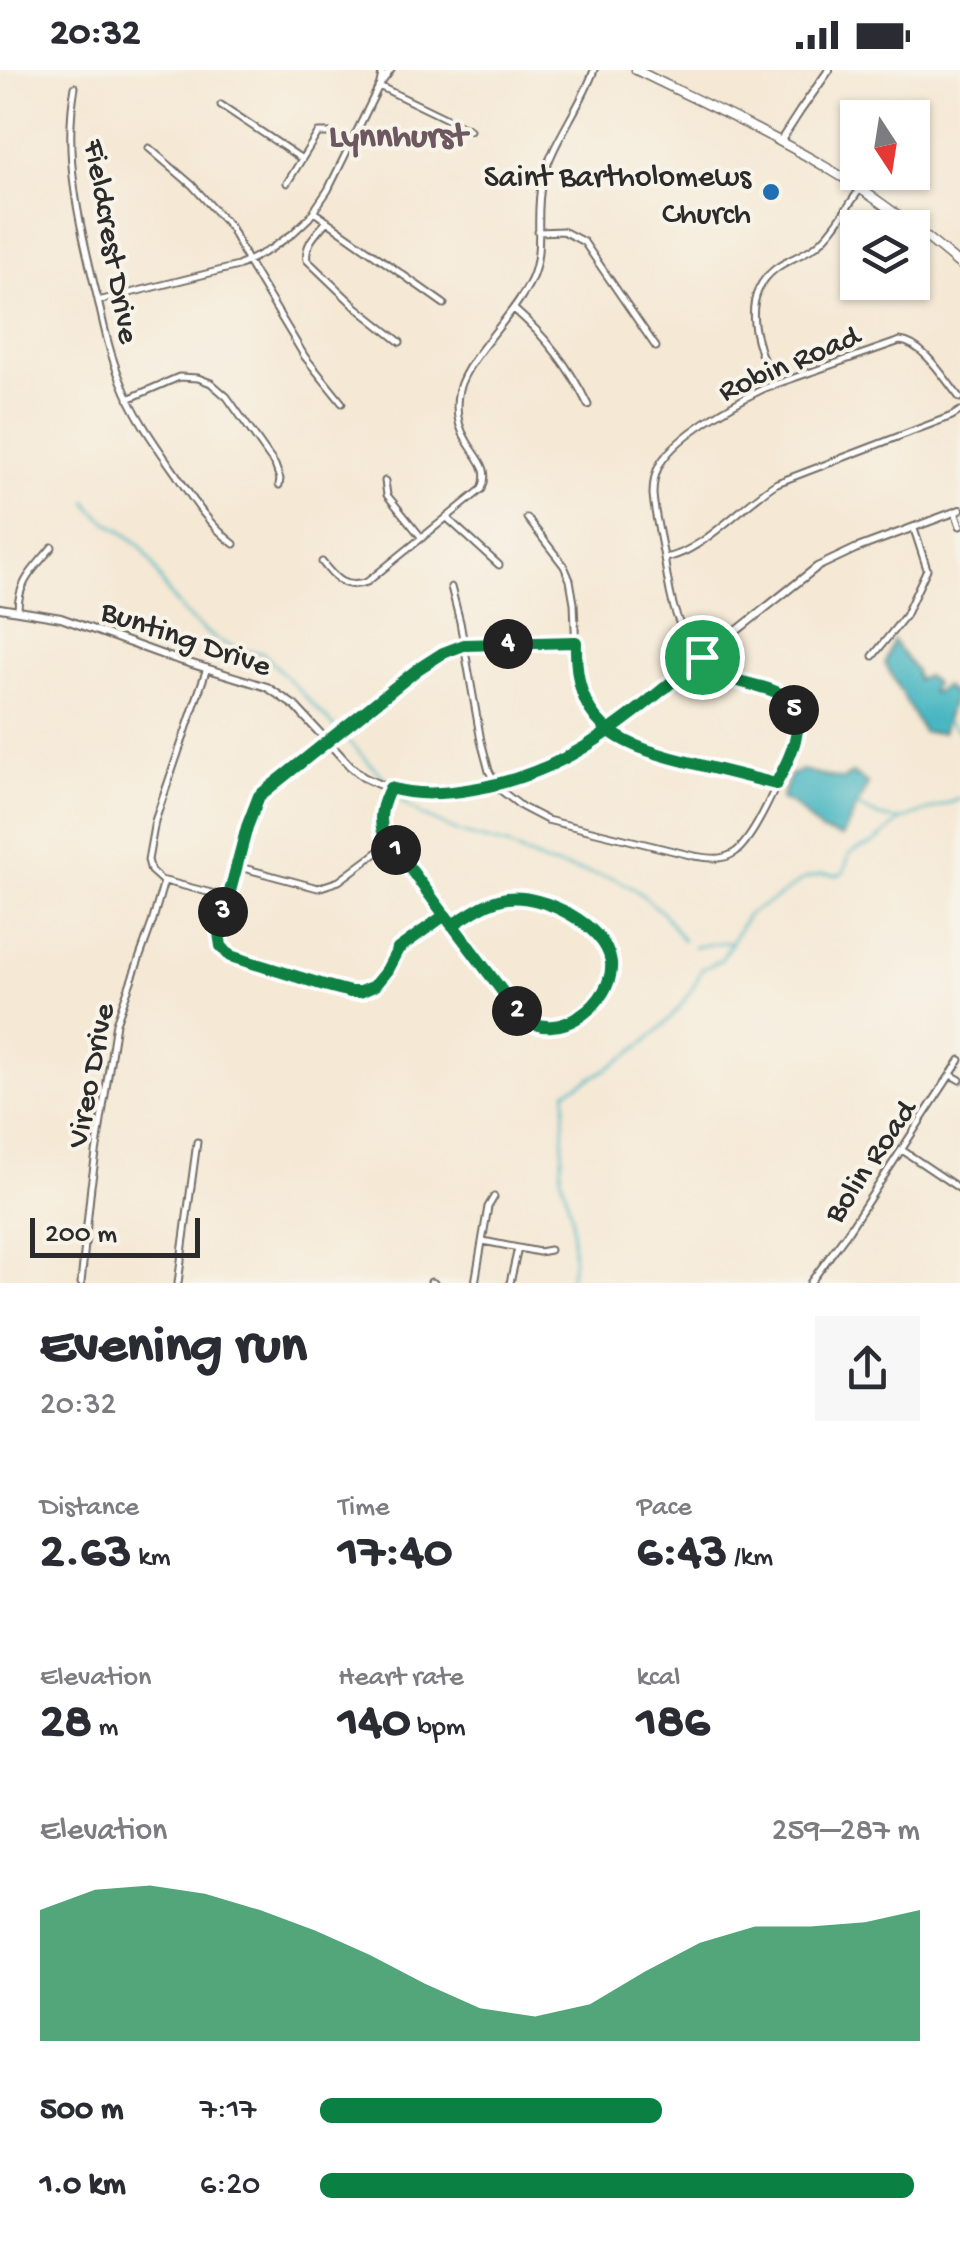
<!DOCTYPE html>
<html lang="en">
<head>
<meta charset="utf-8">
<style>
  body { margin:0; font-family:"Gochi Hand",sans-serif; background:#f7f7f7; color:#2b2b33; height:100vh; display:flex; flex-direction:column; font-size:38px; white-space:nowrap }
  * { box-sizing:border-box; margin:0 }
  p { font-size:32px; color:#7c7c81 }
  .icon { flex:none; width:55px; height:55px; fill:none; stroke:currentColor; stroke-width:2; stroke-linecap:round; stroke-linejoin:round }
  .map { position:relative; height:1213px; overflow:hidden }
  .drawer { display:flex; flex-direction:column; background:#fff; flex:1 }
  .drawer>* { flex:none }
  .needle { width:65px; rotate:168deg }
  .tools { position:absolute; left:840px; top:30px; display:grid; gap:20px }
  .tools a { display:grid; place-items:center; width:90px; height:90px; border-radius:0px; background:#fff; box-shadow:0 2px 8px #0004; font-size:50px }
  .scale { position:absolute; left:30px; bottom:25px; width:170px; box-sizing:border-box; padding-left:10px; border:5px solid #2b2b2b; border-top:0; font-size:28px; line-height:35px; white-space:nowrap; color:#2b2b2b; -webkit-text-stroke:8px #f7f3e8; paint-order:stroke }
  .pin { position:absolute; display:grid; place-items:center; width:85px; height:85px; color:#fff; margin:-42px; border:5px solid #fff; border-radius:50%; box-shadow:0 2px 10px #0007 }
  .km { position:absolute; width:50px; height:50px; margin:-25px; border-radius:50%; background:#222; color:#fff; font-size:28px; line-height:50px; text-align:center }
  .round { display:grid; place-items:center; flex:none; width:105px; height:105px; border-radius:0px; background:#f7f7f7 }
  .headline { display:flex; align-items:center; justify-content:space-between; height:170px; padding:0 40px }
  h1 { font-size:55px; font-weight:700; line-height:75px }
  .stats { display:grid; grid-template-columns:repeat(3,1fr); gap:15px; height:170px; padding:10px 40px }
  .stats div { display:grid; align-content:center }
  .stats b { font-size:50px; font-weight:700 }
  .stats small { font-size:28px; font-weight:400 }
  .stats p { font-size:28px }
  .chart { height:280px; padding:20px 40px }
  .chart p { display:flex; justify-content:space-between }
  .chart svg { width:100%; height:180px; margin-top:10px; fill:#0b8043; opacity:.7 }
  ul { padding:0 40px; list-style:none; font-size:32px }
  li { display:grid; grid-template-columns:160px 120px 1fr; align-items:center; height:75px }
  li i { height:25px; border-radius:12px; background:#0b8043 }
  .status { display:flex; justify-content:space-between; align-items:center; height:70px; padding:0 50px; background:#fff; direction:ltr }
  .status svg { height:28px; fill:currentColor }
  .map>svg:first-child { display:block }
</style>
</head>
<body>
<div class="status"><b>20:32</b><svg viewBox="0 0 49 12"><path d="M0 12V9h3v3zM5 12V6h3v6zM10 12V3h3v9zM15 12V0h3v12zM26 1h20v11H26zM47 4h2v5h-2z"/></svg></div>
<div class="map">
<svg width="960" height="1213" viewBox="0 0 960 1213">
  <rect width="100%" height="100%" fill="#f7f3e8"/>
  <filter id="ink" filterUnits="userSpaceOnUse"><feTurbulence type="fractalNoise" baseFrequency=".01" numOctaves="2"/><feDisplacementMap in="SourceGraphic" scale="20" xChannelSelector="R" yChannelSelector="G"/><feConvolveMatrix kernelMatrix="1 2 1 2 8 2 1 2 1" color-interpolation-filters="sRGB"/></filter>
  <filter id="wash" filterUnits="userSpaceOnUse"><feTurbulence type="fractalNoise" baseFrequency=".0048" numOctaves="4" result="noise"/><feDisplacementMap in="SourceGraphic" scale="40" xChannelSelector="R" yChannelSelector="G"/><feGaussianBlur stdDeviation="2.25" result="paint"/><feColorMatrix in="noise" values="0 0 0 0 0 0 0 0 0 0 0 0 0 0 0 0 0 1.4 0 .05"/><feComposite in="paint" operator="in"/></filter>
  <g filter="url(#wash)">
    <rect width="100%" height="100%" fill="#f5e8d4"/>
    <path fill="#49b7c2" stroke="#3a7176" stroke-width="2.5" d="M893,571L915,600L917,610L926,606L934,613L931,622L934,623L944,616L954,625L942,663L923,662L885,593Z
      M802,700L843,710L852,703L868,714L842,767L821,761L793,734L781,729L791,705Z"/>
    <g fill="none" stroke-linecap="round" stroke-linejoin="round">
      <path stroke="#49b7c2" stroke-width="2.5" d="M87,431C99,452 123,459 140,476C151,488 156,503 164,516C186,551 221,582 263,583L392,716
        M946,651L960,662
        M397,723L404,733L423,746L461,763L510,776L520,782L545,793L616,809L636,820L663,843L683,870
        M857,736L880,747L899,750
        M694,877L724,872L732,874
        M568,1213L573,1193L572,1148L561,1105L566,1021C620,995 678,957 702,899L721,890L748,844L775,829L804,809L823,804L839,805L844,802L849,785L854,781L874,773L901,750L960,729"/>
    </g>
  </g>
  <g filter="url(#ink)">
    <g fill="none" stroke-linecap="round" stroke-linejoin="round">
      <g stroke="#726d66" stroke-width="9">
        <path id="minor" d="M380,13L383,0
          M379,16L470,60
          M75,17C62,87 81,162 98,230C104,257 110,285 121,311C134,345 155,374 176,404C193,430 209,455 234,474
          M221,35L302,89
          M149,78L192,115L231,158L248,192L305,287L342,333
          M287,113L318,63H330L352,72
          M314,142L444,234
          M327,151C317,163 304,174 307,190L356,237L400,272
          M538,162L563,161L584,172L656,277
          M98,231L238,196L269,180L292,164L309,148L328,120L379,16L391,0
          M514,239C546,267 569,296 588,335
          M773,316C759,278 736,230 775,199C788,189 804,185 817,175C834,161 847,137 860,119
          M128,329L179,307L198,308L211,313L227,327L275,395L280,409L279,415
          M385,411L387,425L422,468
          M955,442L960,456
          M447,448L499,495
          M527,448L564,496L570,510L574,533L577,607L582,623L598,650L619,668L644,681L775,714
          M664,488C700,484 744,433 777,413L952,346L960,341
          M322,492C335,509 345,520 367,512L482,419C491,397 476,388 467,371C457,355 455,337 459,319C469,285 514,246 531,210C545,180 534,144 542,112C552,72 580,39 594,0
          M451,517L460,552L481,671L489,701L499,719L522,737L547,750L694,786C708,788 721,791 734,783C755,770 782,702 793,678C798,663 801,648 791,634C773,610 737,619 715,601C700,589 686,569 679,552C669,529 667,501 662,477C659,460 654,441 653,424C653,414 655,403 660,394C678,364 734,333 765,318L900,271C924,273 945,310 960,328
          M18,540C18,511 35,498 52,477
          M873,586L905,546L927,499L914,459
          M207,598L155,751L148,790L151,801L161,810L227,827
          M390,718L381,739L383,762L452,855
          M236,796L318,818L339,811L390,773
          M519,828C552,833 611,856 611,897C611,931 561,972 528,952C518,945 511,933 503,923C486,900 469,878 452,855L493,832Z
          M445,845L398,879L383,906L375,916L360,922H350L324,915L229,886C223,880 219,875 219,866C219,845 250,738 262,722L418,599L443,583L464,575L576,572
          M951,1005L960,1010
          M902,1080L960,1119
          M483,1171L539,1182L550,1180
          M431,1212L434,1213
          M81,1213L91,1116L116,953L152,853L164,811
          M178,1213L197,1072
          M475,1213L488,1137L494,1127
          M510,1213L518,1178
          M810,1213L847,1163L960,990"/>
      </g>
      <g stroke="#726d66" stroke-width="10">
        <path id="tertiary" d="M780,72L800,41L829,0
          M0,538L61,548L166,586L267,617L295,636L350,696L363,707L378,714L399,721L436,724L503,714L548,698L576,684L607,664L817,497L855,479L960,440"/>
      </g>
      <g stroke="#726d66" stroke-width="11">
        <path id="secondary" d="M636,0C701,32 767,62 829,99C876,127 919,160 960,195"/>
      </g>
      <use href="#minor" stroke="#fff" stroke-width="5"/>
      <use href="#tertiary" stroke="#fff" stroke-width="6"/>
      <use href="#secondary" stroke="#fff" stroke-width="8"/>
    </g>
  </g>
  <g fill="none" stroke-linecap="round" stroke-linejoin="round" filter="url(#ink)">
    <g stroke="#fff" stroke-width="20">
      <path id="route" d="M702,587C627,648 572,702 473,719C444,724 418,726 390,718C383,733 378,746 383,762L452,855C469,845 487,831 507,828C541,823 606,855 611,892C615,932 556,978 520,945C495,912 470,878 445,845L398,879L387,900L374,916L360,922H350L324,915L230,886L221,876L219,863L247,757L259,726L418,599L443,583L464,575L576,572C574,653 613,673 684,691C715,699 745,706 776,714C791,685 818,636 771,620C742,610 723,613 702,587"/>
    </g>
    <use href="#route" stroke="#0b8043" stroke-width="12"/>
  </g>
  <circle fill="#1f6fb2" stroke="#f7f3e8" stroke-width="4" cx="771" cy="122" r="10"/>
  <g text-anchor="middle" stroke-width="8" stroke-linejoin="round" paint-order="stroke">
    <g font-size="32" fill="#2b2b2b" stroke="#f7f3e8" text-anchor="end">
      <text x="751" y="115">Saint Bartholomews<tspan x="751" dy="37">Church</tspan></text>
    </g>
    <g font-size="32" fill="#2b2b2b" stroke="#f7f3e8">
      <text transform="translate(114 171) rotate(80)" y="11">Fieldcrest Drive</text>
      <text transform="translate(788 291) rotate(-23)" y="11">Robin Road</text>
      <text transform="translate(187 566) rotate(19)" y="11">Bunting Drive</text>
      <text transform="translate(88 1005) rotate(-79)" y="11">Vireo Drive</text>
      <text transform="translate(868 1090) rotate(-56)" y="11">Bolin Road</text>
    </g>
    <g font-size="35" font-weight="bold" fill="#6d5760" stroke="#f7f3e8">
      <text x="398" y="75">Lynnhurst</text>
    </g>
  </g>
</svg>
<div class="tools">
<a><svg class="needle" viewBox="-14 -14 28 28"><path d="M0-13l5 13h-10z" fill="#e53935"/><path d="M0 13l5-13h-10z" fill="#7c7c81"/></svg></a>
<a><svg class="icon" aria-label="layers" viewBox="0 0 24 24"><path d="M12 4l9 5-9 5-9-5zM3 14l9 5 9-5"/></svg></a>
</div>
<div class="scale">200 m</div>
<div class="pin" style="left:702px;top:587px;background:#1e9e55"><svg class="icon" aria-label="arrive" viewBox="0 0 24 24"><path d="M6 21V4h12l-3 4 3 4H6"/></svg></div>
<b class="km" style="left:396px;top:780px">1</b>
<b class="km" style="left:517px;top:941px">2</b>
<b class="km" style="left:223px;top:842px">3</b>
<b class="km" style="left:508px;top:574px">4</b>
<b class="km" style="left:794px;top:640px">5</b>
</div>
<section class="drawer">
<div class="headline"><div><h1>Evening run</h1><p>20:32</p></div><a class="round"><svg class="icon" aria-label="share" viewBox="0 0 24 24"><path d="M12 15V3M7 8l5-5 5 5M5 13v7h14v-7"/></svg></a></div>
<div class="stats">
<div><p>Distance</p><b>2.63<small> km</small></b></div>
<div><p>Time</p><b>17:40</b></div>
<div><p>Pace</p><b>6:43<small> /km</small></b></div>
</div>
<div class="stats">
<div><p>Elevation</p><b>28<small> m</small></b></div>
<div><p>Heart rate</p><b>140<small> bpm</small></b></div>
<div><p>kcal</p><b>186</b></div>
</div>
<div class="chart"><p><span>Elevation</span>259–287 m</p>
<svg viewBox="0 0 160 44" preserveAspectRatio="none"><path d="M0 44V12L10 7L20 6L30 8L40 12L50 17L60 23L70 30L80 36L90 38L100 35L110 27L120 20L130 16L140 16L150 15L160 12V44z"/></svg>
</div>
<ul>
<li><b>500 m</b>7:17<i style="width:57%"></i></li>
<li><b>1.0 km</b>6:20<i style="width:99%"></i></li>
</ul>
</section>
</body>
</html>
